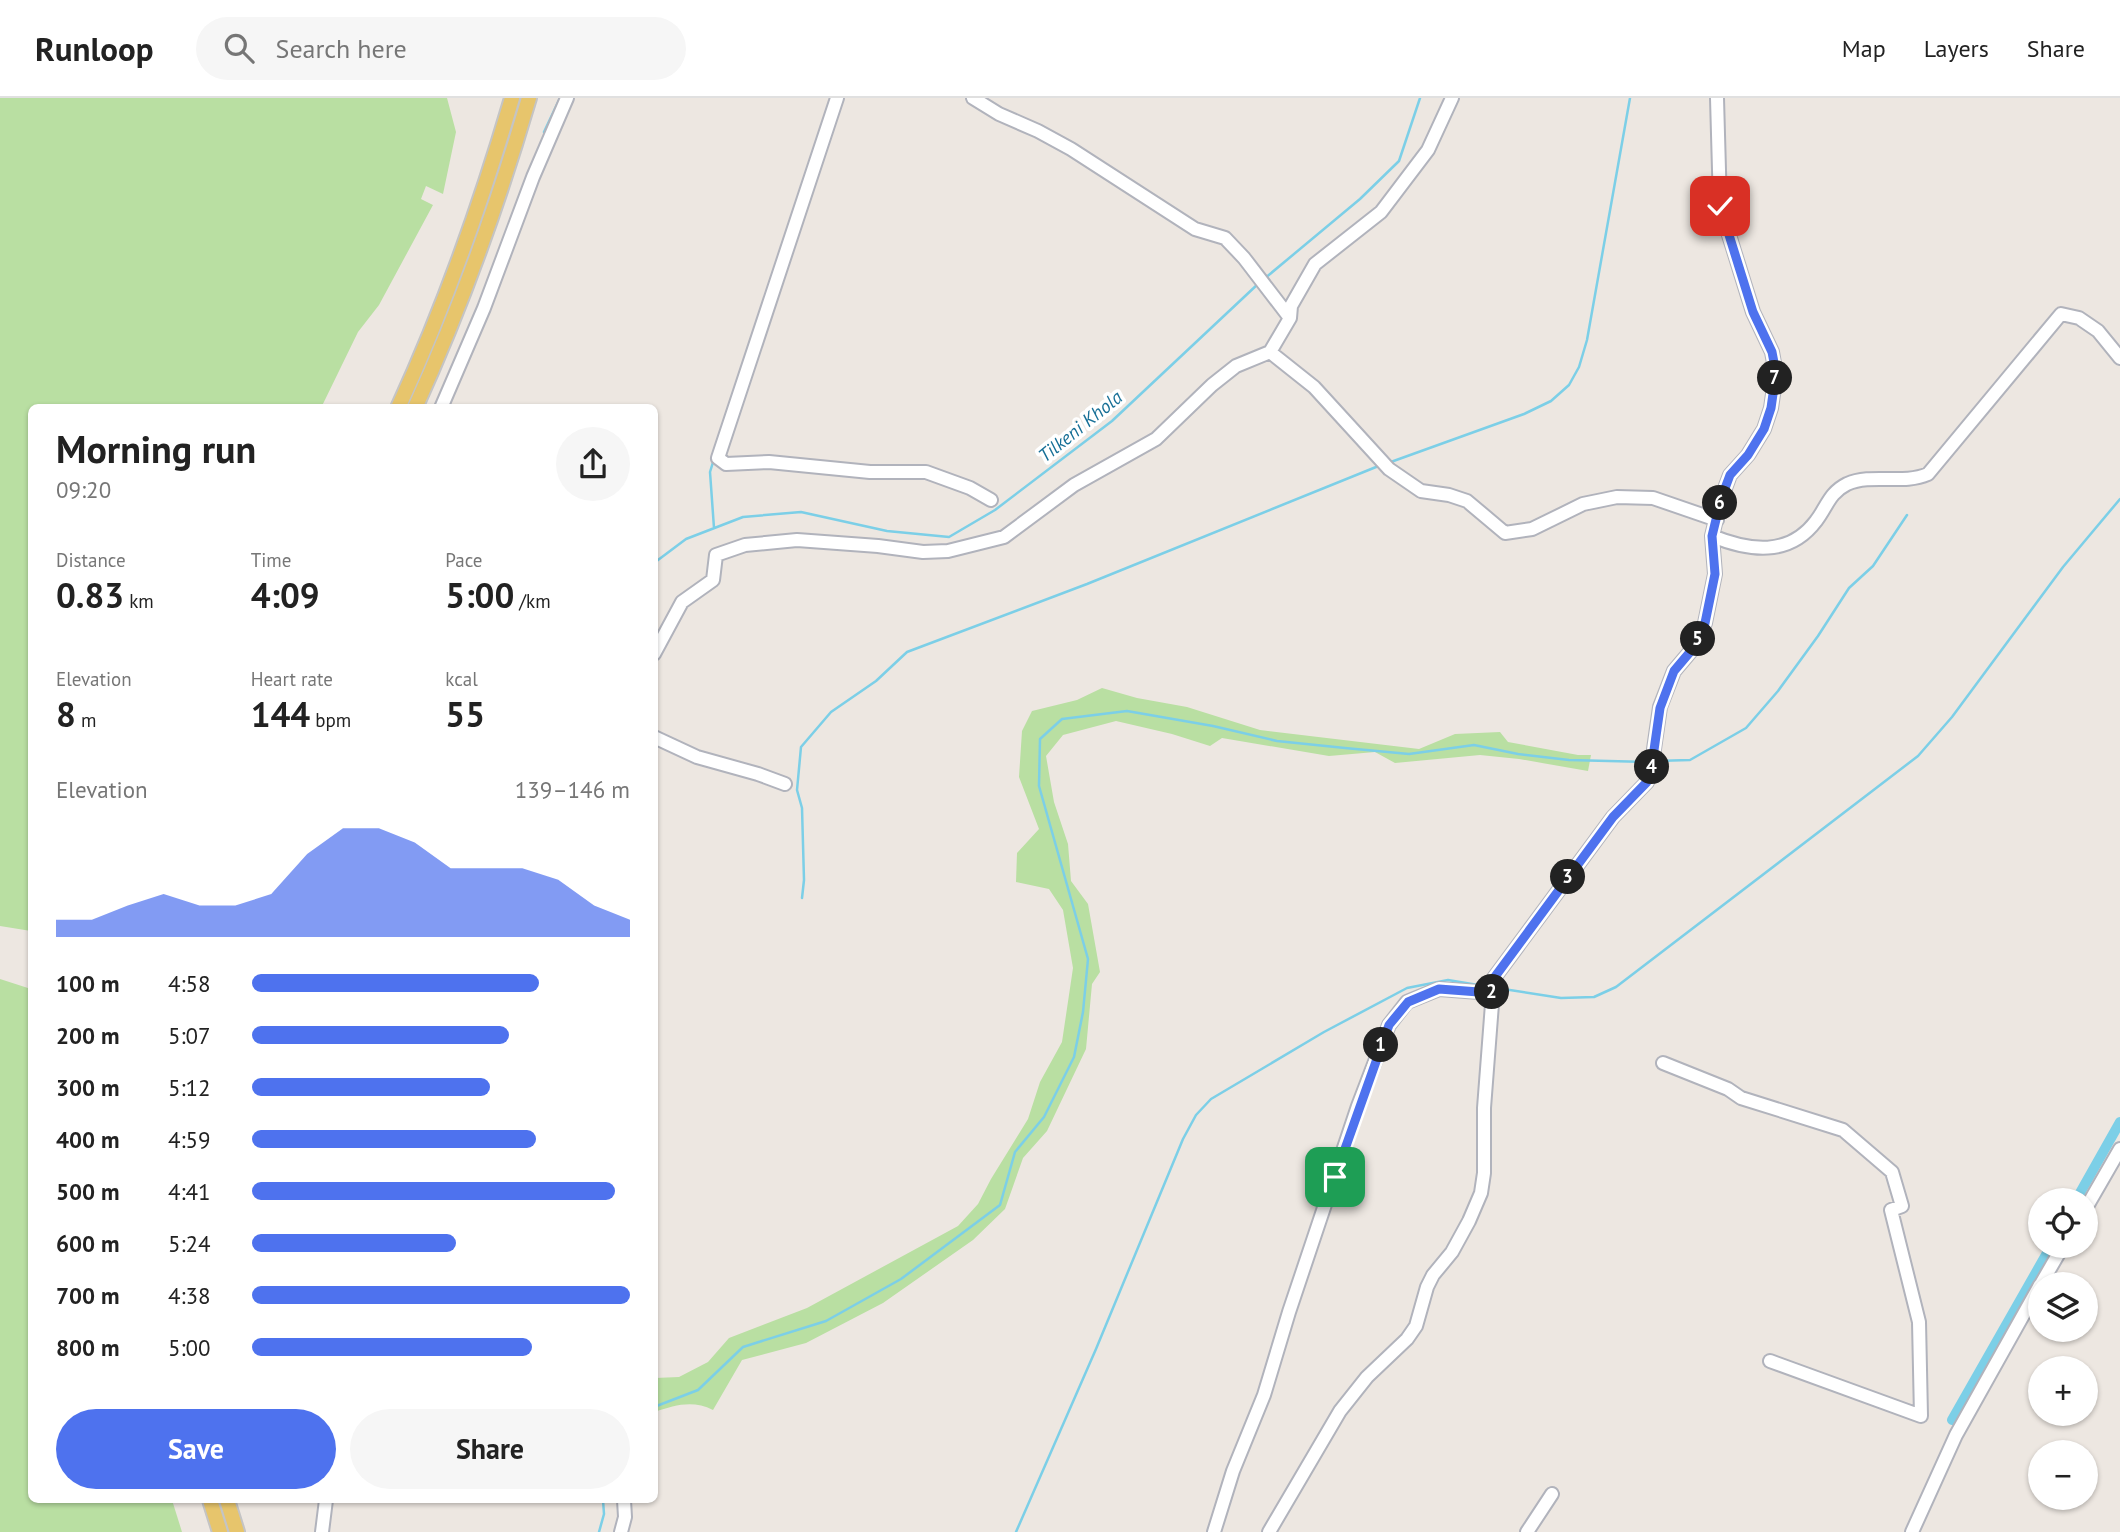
<!DOCTYPE html>
<html lang="en">
<head>
<meta charset="utf-8">
<style>
  body { margin:0; font-family:"PT Sans",sans-serif; background:#f6f6f6; color:#222; height:100vh; display:flex; flex-direction:column; font-size:26px; white-space:nowrap }
  * { box-sizing:border-box; margin:0 }
  p { font-size:23px; color:#767676 }
  .icon { flex:none; width:38px; height:38px; fill:none; stroke:currentColor; stroke-width:2; stroke-linecap:round; stroke-linejoin:round }
  .map { position:relative; flex:1; overflow:hidden }
  .panel { position:absolute; left:28px; top:306px; width:630px; height:1099px; display:flex; flex-direction:column; background:#fff; border-radius:10px; box-shadow:0 2px 5px #0004 }
  .panel>* { flex:none }
  .tools { position:absolute; left:2028px; top:1090px; display:grid; gap:14px }
  .tools a { display:grid; place-items:center; width:70px; height:70px; border-radius:50%; background:#fff; box-shadow:0 2px 5px #0004; font-size:35px }
  .pin { position:absolute; display:grid; place-items:center; width:60px; height:60px; color:#fff; margin:-30px; border-radius:14px; box-shadow:0 4px 10px #0006 }
  .km { position:absolute; width:35px; height:35px; margin:-18px; border-radius:50%; background:#222; color:#fff; font-size:19px; line-height:35px; text-align:center }
  .round { display:grid; place-items:center; flex:none; width:74px; height:74px; border-radius:37px; background:#f6f6f6 }
  .head { display:flex; align-items:center; justify-content:space-between; height:119px; padding:0 28px }
  h1 { font-size:38px; font-weight:600; line-height:52px }
  .metrics { display:grid; grid-template-columns:repeat(3,1fr); gap:10px; height:119px; padding:7px 28px }
  .metrics div { display:grid; align-content:center }
  .metrics b { font-size:35px; font-weight:600 }
  .metrics small { font-size:19px; font-weight:400 }
  .metrics p { font-size:19px }
  .chart { height:196px; padding:14px 28px }
  .chart p { display:flex; justify-content:space-between }
  .chart svg { width:100%; height:126px; margin-top:7px; fill:#4e72ee; opacity:.7 }
  .button { display:flex; gap:14px; margin-top:auto; padding:14px 28px }
  .button a { flex:1; height:80px; border-radius:42px; background:#4e72ee; color:#fff; font-size:28px; font-weight:600; line-height:80px; text-align:center }
  .button a+a { background:#f6f6f6; color:#222 }
  ul { padding:0 28px; list-style:none; font-size:23px }
  li { display:grid; grid-template-columns:112px 84px 1fr; align-items:center; height:52px }
  li i { height:18px; border-radius:9px; background:#4e72ee }
  header { display:flex; align-items:center; gap:42px; box-sizing:border-box; height:98px; padding:0 35px; background:#fff; border-bottom:2px solid #e0e0e0 }
  header strong { font-size:33px }
  nav { display:flex; gap:38px; margin-inline-start:auto; font-size:24px }
  .search { width:490px; height:63px; background:#f6f6f6; display:flex; align-items:center; gap:18px; box-sizing:border-box; padding:0 24px; border-radius:38px; color:#767676; font-size:26px }
  .map>svg:first-child { display:block }
</style>
</head>
<body>
<header>
<strong>Runloop</strong>
<div class="search"><svg class="icon" aria-label="search" viewBox="0 0 24 24"><circle cx="10" cy="10" r="6"/><path d="M15 15l6 6"/></svg>Search here</div>
<nav><a>Map</a><a>Layers</a><a>Share</a></nav>
</header>
<div class="map">
<svg width="2120" height="1434" viewBox="0 0 2120 1434">
  <rect width="100%" height="100%" fill="#ede7e1"/>
  <path fill="#b9dfa2" d="M0,0H447L456,34L443,96L426,88L421,101L433,107L379,207L358,234L321,310H32L31,833L0,828Z
    M1102,590L1137,600L1187,609L1260,632L1419,651L1455,636L1500,634L1508,644L1578,657H1591L1588,673L1519,661L1480,657L1395,665L1375,654L1329,658L1222,640L1210,648L1172,636L1116,623L1063,637L1046,658L1054,704L1068,746L1071,783L1088,806L1100,874L1092,886L1086,951L1047,1033L1023,1060L1005,1111L973,1142L883,1205L806,1245L742,1262L713,1312C693,1302 675,1307 655,1314V1280L679,1279L708,1264L729,1240L807,1210L958,1128L978,1106L991,1081L1028,1021L1040,984L1062,944L1073,870L1063,812L1049,791L1016,784L1017,755L1039,731L1019,679L1022,633L1032,613L1077,602Z
    M0,881L31,891L32,1402H172L182,1434H0Z"/>
  <g fill="none" stroke-linecap="round" stroke-linejoin="round">
    <path stroke="#7ccfe7" stroke-width="2.5" d="M544,34L560,0
      M1264,181L1360,101L1399,63L1420,0
      M714,361L710,374L714,430
      M1388,365L1524,316L1551,303L1569,287L1579,269L1587,242L1630,0
      M654,465L686,441L743,419L801,414L887,433L949,439L995,412L1112,323L1259,185
      M1655,663L1690,662L1746,630L1778,593L1818,538L1849,490L1873,468L1907,417
      M802,800L804,782L802,710L797,692L801,649L831,614L876,583L907,554L1087,486L1381,367
      M1497,890L1561,900L1594,899L1616,889L1918,658L1952,619L2063,469L2120,401
      M654,1309L698,1292L743,1249L826,1223L901,1181L1000,1107L1015,1054L1044,1019L1074,959L1083,914L1088,861L1039,688L1040,641L1062,621L1127,613L1213,628L1277,643L1345,650L1409,656L1474,647L1518,656L1569,662L1648,664
      M599,1434L604,1416L603,1402
      M1016,1434L1096,1251L1183,1041L1196,1017L1211,1001L1324,934L1407,890L1448,882L1490,889"/>
    <path stroke="#7ccfe7" stroke-width="10" d="M2076,1102L2120,1024
      M1952,1322L2051,1148"/>
    <g stroke="#b1b3bc" stroke-width="16">
      <path id="minor" d="M837,0L718,360L726,366L769,364L870,374H926L970,390L991,402
        M973,0L999,16L1038,33L1071,51L1195,131L1225,140L1244,160L1290,220
        M1452,0L1428,52L1381,114L1315,166L1291,208L1290,220L1270,254L1314,289L1389,371L1421,393L1449,397L1467,403L1505,435L1532,431L1583,406L1617,399L1653,400L1717,422
        M441,310L484,210L533,79L567,0
        M1712,438C1749,453 1789,459 1816,423C1827,409 1829,395 1847,386C1872,375 1903,387 1928,376L2061,216L2079,220L2098,233L2120,260
        M654,556L682,504L713,482L716,457L745,447L797,442L878,448L923,454L948,453L1004,439L1074,387L1156,341L1212,287L1236,268L1270,254
        M654,639L697,659L758,676L785,686
        M1663,965L1728,991L1741,1000L1843,1032L1892,1074L1902,1108L1891,1112L1919,1224L1921,1318L1770,1263
        M2086,1110L2120,1051
        M2041,1186L2063,1148
        M322,1434L326,1402
        M621,1434L625,1419L624,1402
        M1214,1434L1233,1373L1264,1297L1289,1214L1358,1008L1389,927L1407,904L1439,891L1492,895
        M1269,1434L1340,1313L1367,1279L1407,1241L1416,1228L1427,1189L1433,1177L1452,1154L1469,1123L1481,1095L1484,1075V1010L1494,880L1613,719L1647,684L1651,672L1660,609L1674,573L1696,547L1705,525L1715,476L1712,438L1721,401L1730,377L1748,357L1764,331L1771,310L1776,276L1772,254L1753,214L1720,108L1717,0
        M1527,1434L1552,1396
        M1912,1434L1956,1337L2040,1187"/>
    </g>
    <g stroke="#c4c4c4" stroke-width="18">
      <path id="major" d="M398,310C444,210 481,106 512,0
        M415,310C461,209 498,106 529,0
        M210,1402L220,1434
        M227,1402L237,1434"/>
    </g>
    <use href="#minor" stroke="#fff" stroke-width="12"/>
    <use href="#major" stroke="#e7c56c" stroke-width="14"/>
  </g>
  <g fill="none" stroke-linecap="round" stroke-linejoin="round">
    <g stroke="#fff" stroke-width="14">
      <path id="route" d="M1335,1079L1389,927L1408,904L1439,891L1492,895L1494,880L1613,719L1647,684L1651,673L1660,610L1674,573L1696,547L1705,525L1715,476L1712,438L1721,401L1730,377L1748,357L1764,331L1771,310L1776,275L1772,254L1753,214L1720,108"/>
    </g>
    <use href="#route" stroke="#4e72ee" stroke-width="9"/>
  </g>
  <g text-anchor="middle" stroke-width="7" stroke-linejoin="round" paint-order="stroke">
    <g font-size="19" font-style="italic" fill="#187097" stroke="#fff">
      <text transform="translate(1080 328) rotate(-39)" y="7">Tilkeni Khola</text>
    </g>
  </g>
</svg>
<div class="tools">
<a><svg class="icon" aria-label="locate" viewBox="0 0 24 24"><circle cx="12" cy="12" r="6"/><path d="M12 2v4M12 18v4M2 12h4M18 12h4"/></svg></a>
<a><svg class="icon" aria-label="layers" viewBox="0 0 24 24"><path d="M12 4l9 5-9 5-9-5zM3 14l9 5 9-5"/></svg></a>
<a>+</a>
<a>−</a>
</div>
<div class="pin" style="left:1335px;top:1079px;background:#1e9e55"><svg class="icon" aria-label="arrive" viewBox="0 0 24 24"><path d="M6 21V4h12l-3 4 3 4H6"/></svg></div>
<div class="pin" style="left:1720px;top:108px;background:#d93025"><svg class="icon" aria-label="check" viewBox="0 0 24 24"><path d="M5 12l5 5 9-10"/></svg></div>
<b class="km" style="left:1381px;top:947px">1</b>
<b class="km" style="left:1492px;top:894px">2</b>
<b class="km" style="left:1568px;top:779px">3</b>
<b class="km" style="left:1652px;top:669px">4</b>
<b class="km" style="left:1698px;top:541px">5</b>
<b class="km" style="left:1720px;top:405px">6</b>
<b class="km" style="left:1775px;top:280px">7</b>
<section class="panel">
<div class="head"><div><h1>Morning run</h1><p>09:20</p></div><a class="round"><svg class="icon" aria-label="share" viewBox="0 0 24 24"><path d="M12 15V3M7 8l5-5 5 5M5 13v7h14v-7"/></svg></a></div>
<div class="metrics">
<div><p>Distance</p><b>0.83<small> km</small></b></div>
<div><p>Time</p><b>4:09</b></div>
<div><p>Pace</p><b>5:00<small> /km</small></b></div>
</div>
<div class="metrics">
<div><p>Elevation</p><b>8<small> m</small></b></div>
<div><p>Heart rate</p><b>144<small> bpm</small></b></div>
<div><p>kcal</p><b>55</b></div>
</div>
<div class="chart"><p><span>Elevation</span>139–146 m</p>
<svg viewBox="0 0 160 44" preserveAspectRatio="none"><path d="M0 44V38L10 38L20 33L30 29L40 33L50 33L60 29L70 15L80 6L90 6L100 11L110 20L120 20L130 20L140 24L150 33L160 38V44z"/></svg>
</div>
<ul>
<li><b>100 m</b>4:58<i style="width:76%"></i></li>
<li><b>200 m</b>5:07<i style="width:68%"></i></li>
<li><b>300 m</b>5:12<i style="width:63%"></i></li>
<li><b>400 m</b>4:59<i style="width:75%"></i></li>
<li><b>500 m</b>4:41<i style="width:96%"></i></li>
<li><b>600 m</b>5:24<i style="width:54%"></i></li>
<li><b>700 m</b>4:38<i style="width:100%"></i></li>
<li><b>800 m</b>5:00<i style="width:74%"></i></li>
</ul>
<div class="button"><a>Save</a><a>Share</a></div>
</section>
</div>
</body>
</html>
